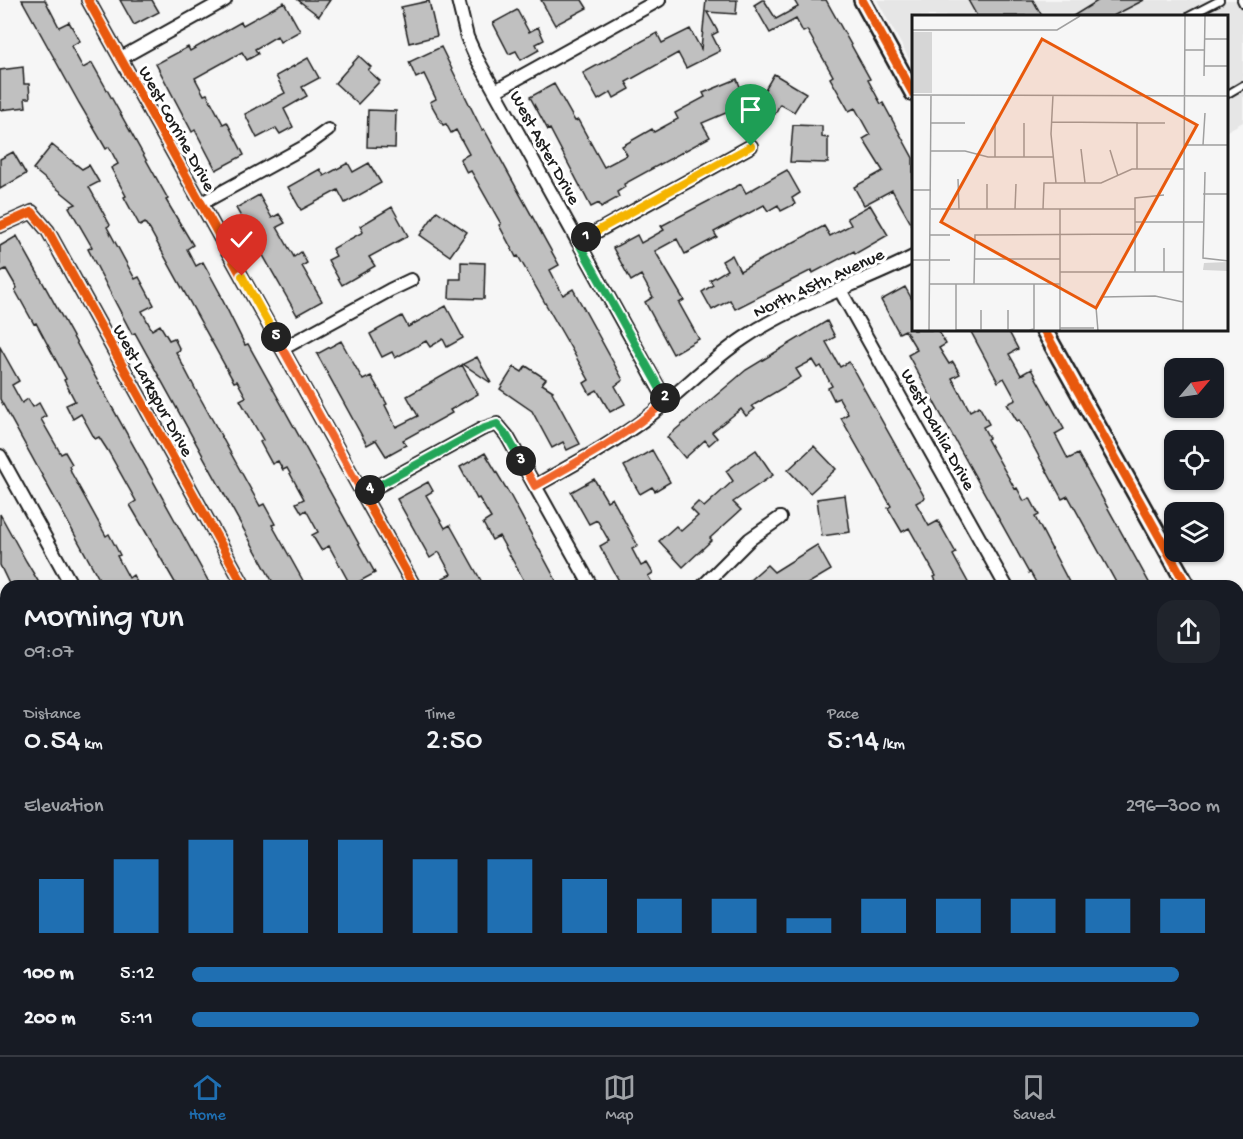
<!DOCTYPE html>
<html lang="en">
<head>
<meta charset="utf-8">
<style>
  body { margin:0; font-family:"Gochi Hand",sans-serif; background:#20242c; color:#f1f3f6; height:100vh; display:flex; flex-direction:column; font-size:22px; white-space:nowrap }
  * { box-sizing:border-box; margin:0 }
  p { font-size:20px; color:#9ea1a6 }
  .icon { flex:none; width:33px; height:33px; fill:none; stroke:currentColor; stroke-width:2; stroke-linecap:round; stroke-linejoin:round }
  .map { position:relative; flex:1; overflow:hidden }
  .panel { position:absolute; left:0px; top:580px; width:1244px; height:476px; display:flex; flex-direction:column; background:#171b24; border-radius:18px 18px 0 0; box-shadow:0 2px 4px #0004 }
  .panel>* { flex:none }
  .needle { width:39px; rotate:61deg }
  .buttons { position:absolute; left:1164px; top:358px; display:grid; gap:12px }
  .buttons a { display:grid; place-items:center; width:60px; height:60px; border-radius:12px; background:#171b24; box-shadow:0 2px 4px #0004; font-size:30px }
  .pin { position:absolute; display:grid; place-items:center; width:51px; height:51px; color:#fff; margin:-62px -26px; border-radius:50% 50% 50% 0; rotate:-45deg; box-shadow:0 0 6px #0007 }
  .pin .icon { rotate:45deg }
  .km { position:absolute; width:30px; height:30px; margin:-15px; border-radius:50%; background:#222; color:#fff; font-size:16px; line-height:30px; text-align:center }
  .round { display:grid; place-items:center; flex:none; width:63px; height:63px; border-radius:18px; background:#20242c }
  .overview { display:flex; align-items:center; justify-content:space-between; height:102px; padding:0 24px }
  h1 { font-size:33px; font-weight:600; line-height:45px }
  .stats { display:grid; grid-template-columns:repeat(3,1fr); gap:9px; height:102px; padding:6px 24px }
  .stats div { display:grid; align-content:center }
  .stats b { font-size:30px; font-weight:600 }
  .stats small { font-size:16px; font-weight:400 }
  .stats p { font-size:16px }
  .chart { height:168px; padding:12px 24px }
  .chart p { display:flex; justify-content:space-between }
  .chart svg { width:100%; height:108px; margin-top:6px; stroke:#1f6fb2; stroke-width:6 }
  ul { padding:0 24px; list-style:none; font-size:20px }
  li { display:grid; grid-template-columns:96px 72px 1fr; align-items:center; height:45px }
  li i { height:15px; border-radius:8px; background:#1f6fb2 }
  .dock { display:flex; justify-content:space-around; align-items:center; height:84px; border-top:2px solid #363941; background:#171b24; font-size:16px; color:#9ea1a6 }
  .dock a { display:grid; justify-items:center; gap:3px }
  .dock .on { color:#1f6fb2 }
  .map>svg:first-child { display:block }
</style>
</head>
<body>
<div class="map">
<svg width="1243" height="1055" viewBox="0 0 1243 1055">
  <rect width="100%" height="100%" fill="#f6f6f6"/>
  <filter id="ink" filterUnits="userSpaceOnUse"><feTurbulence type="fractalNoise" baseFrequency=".0167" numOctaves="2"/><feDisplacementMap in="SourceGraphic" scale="12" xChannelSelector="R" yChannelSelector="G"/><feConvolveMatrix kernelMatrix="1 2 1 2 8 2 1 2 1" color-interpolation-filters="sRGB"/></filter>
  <g filter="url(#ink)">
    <path fill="#e6e6e6" d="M877,0H1243V122L1227,131L1226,16H913V66Z"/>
    <path fill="#c0c0c0" stroke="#1c1c1c" stroke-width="1.5" d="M22,0H45L59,27L69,22L80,41L71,46L83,68L92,63L168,199L166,200L193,245L187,249L196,266L203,262L221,295H220L245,345L248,344L375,573L351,586L329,546L321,550L312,535L318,532L306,510L302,513L296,503L304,499L287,468L283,470L278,461L272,464L260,442L263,440L240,400L246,397L237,381L234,382L150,230L145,223L140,226L124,197L126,196L111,168L118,164L109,147L106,149L79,103Z
      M120,0H152L159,12L134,25Z
      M298,0H330L319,16Z
      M541,0H582L587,8L555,25Z
      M706,0H737L736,14L707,12L718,32L712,35L720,51L686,68L678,53L626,82L630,89L614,98L611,92L598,100L583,73L657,33L662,43L690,29L701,49Z
      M762,0H764L776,19L798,7L794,0H826L870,79L868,80L881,104L883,103L913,158V227L892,190L864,205L854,187L883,171L863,139L870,135L855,108L849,111L830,78L833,76L807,30L803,32L796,19L770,33L754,5Z
      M968,0H1033L1042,16H977Z
      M1099,0H1144L1113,16H1073Z
      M429,1L437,36L409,43L401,7Z
      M284,2L300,31L280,42L277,36L255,49L258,54L247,60L242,52L195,78L204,95L207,94L223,124L227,122L244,155L216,170L195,130L192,132L156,64L188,47L190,51L241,22L243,25Z
      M517,10L529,32L538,27L544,40L536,44L539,50L521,60L516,51L509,54L493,23Z
      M441,47L482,130L484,129L559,265L550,270L563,295L573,289L623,380L615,386L625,404L610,412L597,390L590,394L584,383L589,380L564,336L518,256L516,257L499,225L501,224L471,171L467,173L460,159L469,154L456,130L451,133L446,124L443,125L430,102L436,99L424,74L416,78L409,62Z
      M359,56L371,67L368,70L380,81L358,104L335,83Z
      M308,58L319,78L302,87L307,96L284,109L293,127L280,134L276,128L257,138L245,114L285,93L276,76Z
      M23,67L24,84H29L30,98H25L26,107L0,110V70Z
      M774,74L806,93L794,112L780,104L775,114L757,103Z
      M737,79L747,104L702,123L710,137L624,184L625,187L617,192L619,197L601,207L599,203L591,207L550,129L548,130L530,97L554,84L575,121L578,120L604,167L627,155L622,146L652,129L654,132L678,119L675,113L705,97L703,93Z
      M368,110L396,111L395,148L367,147Z
      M793,125L822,126V137L828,138V163L790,162Z
      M52,145L82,169L89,165L99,182L89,187L110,225L107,227L135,279L139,277L154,305L142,311L152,330L160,325L169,340L174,338L180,350L176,352L198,394L260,506L264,504L275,524L272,525L306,586H275L135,333L132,334L110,292L88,249L92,247L69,207L76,204L33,169Z
      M13,152L26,174L0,189V159Z
      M348,163L353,172L369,163L381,183L345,203L338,190L301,210L288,187L320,169L324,176Z
      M787,170L800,193L792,198L795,204L781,211L778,205L768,211L764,205L714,232L717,237L685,254L677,239L655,251L684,300L679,303L699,339L673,354L645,302L653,297L641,275L631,281L613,248L637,235L641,243L664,230L661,226L741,184L746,193Z
      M259,195L272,218L279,214L285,223L277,227L294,257L301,252L307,263L302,266L322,301L297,315L236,208Z
      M870,205L888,235L855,254L854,251L813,273L812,270L735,309L730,300L712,310L702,292L713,285L710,280L727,270L722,261L732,255L740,271L824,226L830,236L851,225L847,218Z
      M392,207L408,236L369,257L375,266L342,285L328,260L336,256L332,249L363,232L360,226Z
      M437,211L467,232L450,256L420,235Z
      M17,236L177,524L211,586H177L130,505L136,501L108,451L99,437L95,439L81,414L73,419L66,405L75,401L64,380L66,379L36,323L34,324L15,290L17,288L6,269L0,272V246Z
      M461,262L485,263L484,299L449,298L450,279H461Z
      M905,287L913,301V330H938L946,344L939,348L949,364L953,362L960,374L952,378L970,411L979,406L989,424L983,427L989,438L987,439L1015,489L1017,488L1024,501L1030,498L1039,515L1035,517L1071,586H1038L1030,572L1029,573L966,460L908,355L917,350L905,330L899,333L881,300Z
      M446,306L463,338L447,347L443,339L430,347L426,341L395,358L392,352L382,357L370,334L402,316L408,327Z
      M827,321L835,337L826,342L840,367L849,362L925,498L916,503L929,526L938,521L956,553L953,555L970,586H939L934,577L936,576L909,528L902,532L888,508L891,506L841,418L848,414L839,398L834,400L828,388L832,386L821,366L818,368L813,360L796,369L801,377L752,406L755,409L746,416L741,409L712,432L717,438L709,445L705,440L685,458L667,437L746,370Z
      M970,330H1008L1018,349L1009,354L1021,375L1031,369L1064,429L1055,434L1068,459L1078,454L1151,586H1118L1068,496L1062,499L1019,420L1017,421L1007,404L1016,400L1004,378L998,382Z
      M341,341L363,380L371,376L387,404L385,405L396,427L418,416L407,396L462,365L478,394L450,410L452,413L403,440L406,445L386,456L376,440L367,445L317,354Z
      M0,347L19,381L12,385L22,403L28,399L33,407L39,403L46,416L41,419L61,454L65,452L72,464L69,466L72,474L106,536L109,534L120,555L117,556L129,578L133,575L139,586H103L0,399Z
      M477,357L491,383L463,364Z
      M526,366L546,379L542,384L553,391L552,392L580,444L567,450L563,442L552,448L532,411L500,389L514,367L522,372Z
      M814,446L836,469L810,493L788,470Z
      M652,450L670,482L655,491L652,487L640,494L624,466Z
      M756,450L773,475L733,502L741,510L710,538L712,540L683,567L659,541L676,526L681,531L698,516L691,509L698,502L704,507L733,481L726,471Z
      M485,453L509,493L559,586H527L499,536L492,540L483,523L491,518L479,498L477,499L460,467Z
      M594,479L607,501L612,498L638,546L632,549L641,566L647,563L653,573L648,576L654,586H622L613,570L600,546L609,541L597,520L589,524L571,492Z
      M428,482L433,491L426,495L445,528L450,525L484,586H448L443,578L451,574L439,552L430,558L397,499Z
      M845,495L850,532L822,536L817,499Z
      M0,514L26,561L41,586H10L0,565Z
      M817,545L831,570L804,586H743L767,565L774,572Z"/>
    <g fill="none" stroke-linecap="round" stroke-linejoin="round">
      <g stroke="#1c1c1c" stroke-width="10">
        <path id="service" d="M1241,0L1243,4
          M1189,16L1220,0
          M1226,95L1243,85"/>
      </g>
      <g stroke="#1c1c1c" stroke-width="16">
        <path id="minor" d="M88,0L414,586
          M458,0L467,37L476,57L666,401
          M121,58L225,0
          M495,91L659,0
          M202,203L306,146L328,130
          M0,226L32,212L48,231L244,586
          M578,242L751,146
          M840,290L1006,586
          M282,349L390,290L411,280
          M0,456L72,586
          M535,486C572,465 610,445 645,419C679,394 708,362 744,338C796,303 858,285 913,257
          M363,494L482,429L497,424L507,436L591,586
          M703,586L750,539L780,518
          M0,764L6,775
          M0,810L6,807
          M57,1050L71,1055
          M241,1050L244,1055
          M583,1050L585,1055
          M763,1050L766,1055
          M944,1050L947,1055
          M1105,1050L1108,1055
          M0,1053L8,1050
          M478,1055L487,1050"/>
      </g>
      <g stroke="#1c1c1c" stroke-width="20">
        <path id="tertiary" d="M862,0L913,93
          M1044,330L1187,586
          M1238,678L1243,689"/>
      </g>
      <g stroke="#1c1c1c" stroke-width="21">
        <path id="secondary" d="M1238,969L1243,966
          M1081,1055L1090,1050"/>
      </g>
      <use href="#service" stroke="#fff" stroke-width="6"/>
      <use href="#minor" stroke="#fff" stroke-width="12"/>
      <use href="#tertiary" stroke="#fff" stroke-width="15"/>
      <use href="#secondary" stroke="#fff" stroke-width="16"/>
      <g stroke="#fff" stroke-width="13">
        <path id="cycleway" d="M88,0L414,586
          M862,0L913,93
          M0,226L32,212L48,231L244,586
          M1044,330L1187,586"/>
      </g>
      <use href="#cycleway" stroke="#e8590c" stroke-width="9"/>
    </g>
  </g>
  <g fill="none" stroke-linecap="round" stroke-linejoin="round" filter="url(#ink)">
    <g stroke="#fff" stroke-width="12">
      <path id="split-1" d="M586,237L751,146"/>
    </g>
    <g stroke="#fff" stroke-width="12">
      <path id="split-2" d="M586,237L578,242L665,398"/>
    </g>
    <g stroke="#fff" stroke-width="12">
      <path id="split-3" d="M521,461L535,486C581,460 626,436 666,401L665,398"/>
    </g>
    <g stroke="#fff" stroke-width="12">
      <path id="split-4" d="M370,490L482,429L497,424L507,436L521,461"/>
    </g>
    <g stroke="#fff" stroke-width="12">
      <path id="split-5" d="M276,337L363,494L370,490"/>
    </g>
    <g stroke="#fff" stroke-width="12">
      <path id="split-6" d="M242,276L276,337"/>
    </g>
    <use href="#split-1" stroke="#f5b400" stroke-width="8"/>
    <use href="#split-2" stroke="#22a559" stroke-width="8"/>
    <use href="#split-3" stroke="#f0652b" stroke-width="8"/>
    <use href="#split-4" stroke="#22a559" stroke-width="8"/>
    <use href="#split-5" stroke="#f0652b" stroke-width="8"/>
    <use href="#split-6" stroke="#f5b400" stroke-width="8"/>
  </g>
  <g text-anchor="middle" stroke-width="6" stroke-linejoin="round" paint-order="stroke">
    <g font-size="18" fill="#1c1c1c" stroke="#fff">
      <text transform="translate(178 128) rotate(61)" y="6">West Corrine Drive</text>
      <text transform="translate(546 147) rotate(61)" y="6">West Aster Drive</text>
      <text transform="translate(818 282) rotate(-25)" y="6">North 45th Avenue</text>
      <text transform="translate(154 390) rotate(61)" y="6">West Larkspur Drive</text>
      <text transform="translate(939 429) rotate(61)" y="6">West Dahlia Drive</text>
    </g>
  </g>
  <g transform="translate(912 15)">
    <rect width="316" height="316" fill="#f6f6f6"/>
    <path d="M0,17H20V78H0ZM316,247V256L291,255L292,248Z" fill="#d6d6d6"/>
    <path fill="none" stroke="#9f9f9f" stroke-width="1.5" d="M0,15H145L168,1M293,24H317M273,35H293M292,51H317M292,61L293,1M0,80L317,81M141,80L139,119L144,168M140,107L253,108M19,108H53M83,108V142M112,108V142M272,130H317M291,130L293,98M169,134L173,168M198,135L206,161M19,136H53L76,142H142M225,154V107M293,157L291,243L317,246M46,164L47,194M75,169V194M0,175H19M291,179H317M19,194H223M103,194L104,169M131,194L132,168H189L220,154H272M148,194V316M223,207H291M18,220H38M62,244H148M0,245H38M148,257H271M223,257V183L252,180M252,257V233M18,269H148M44,269V315H117L122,314V269M62,269L63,220L223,219M148,313H182M96,315V295M17,316L19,80M69,316V295M186,316L184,292L190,282L243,281L271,287M271,316L273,1"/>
    <path fill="#e8590c" fill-opacity="0.15" stroke="#e8590c" stroke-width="3" d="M130,24L285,110L184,293L29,207Z"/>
    <rect width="316" height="316" fill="none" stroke="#1c1c1c" stroke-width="3"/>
  </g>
</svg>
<div class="buttons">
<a><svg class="needle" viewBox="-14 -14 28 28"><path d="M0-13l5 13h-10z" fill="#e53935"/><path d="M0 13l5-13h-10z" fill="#9ea1a6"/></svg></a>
<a><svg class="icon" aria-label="locate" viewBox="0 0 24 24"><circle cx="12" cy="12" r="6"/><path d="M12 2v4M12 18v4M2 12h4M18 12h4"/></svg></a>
<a><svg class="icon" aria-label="layers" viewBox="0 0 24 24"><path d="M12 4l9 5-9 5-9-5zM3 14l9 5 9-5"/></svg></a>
</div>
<div class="pin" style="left:751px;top:146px;background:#1e9e55"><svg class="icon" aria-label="arrive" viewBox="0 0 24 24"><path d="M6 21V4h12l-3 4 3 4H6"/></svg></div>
<div class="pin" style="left:242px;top:276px;background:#d93025"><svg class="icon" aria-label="check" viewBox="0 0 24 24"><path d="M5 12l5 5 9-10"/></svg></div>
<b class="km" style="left:586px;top:237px">1</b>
<b class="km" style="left:665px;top:398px">2</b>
<b class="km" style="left:521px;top:461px">3</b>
<b class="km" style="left:370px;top:490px">4</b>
<b class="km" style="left:276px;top:337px">5</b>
<section class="panel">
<div class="overview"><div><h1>Morning run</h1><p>09:07</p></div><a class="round"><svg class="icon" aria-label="share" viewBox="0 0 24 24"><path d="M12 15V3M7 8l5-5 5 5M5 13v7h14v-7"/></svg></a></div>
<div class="stats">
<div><p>Distance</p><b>0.54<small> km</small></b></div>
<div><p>Time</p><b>2:50</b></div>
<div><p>Pace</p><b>5:14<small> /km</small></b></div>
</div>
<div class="chart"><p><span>Elevation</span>296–300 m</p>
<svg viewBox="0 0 160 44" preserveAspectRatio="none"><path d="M5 44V22M15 44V14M25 44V6M35 44V6M45 44V6M55 44V14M65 44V14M75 44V22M85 44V30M95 44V30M105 44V38M115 44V30M125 44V30M135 44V30M145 44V30M155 44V30"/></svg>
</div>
<ul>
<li><b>100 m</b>5:12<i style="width:96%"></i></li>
<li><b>200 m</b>5:11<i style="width:98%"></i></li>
</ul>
</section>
</div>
<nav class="dock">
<a class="on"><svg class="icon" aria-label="home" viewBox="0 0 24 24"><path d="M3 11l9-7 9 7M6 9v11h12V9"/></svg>Home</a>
<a><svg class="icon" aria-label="map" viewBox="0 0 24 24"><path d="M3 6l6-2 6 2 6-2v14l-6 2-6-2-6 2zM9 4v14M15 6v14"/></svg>Map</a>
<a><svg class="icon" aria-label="saved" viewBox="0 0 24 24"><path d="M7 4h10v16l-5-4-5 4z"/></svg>Saved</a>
</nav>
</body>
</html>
